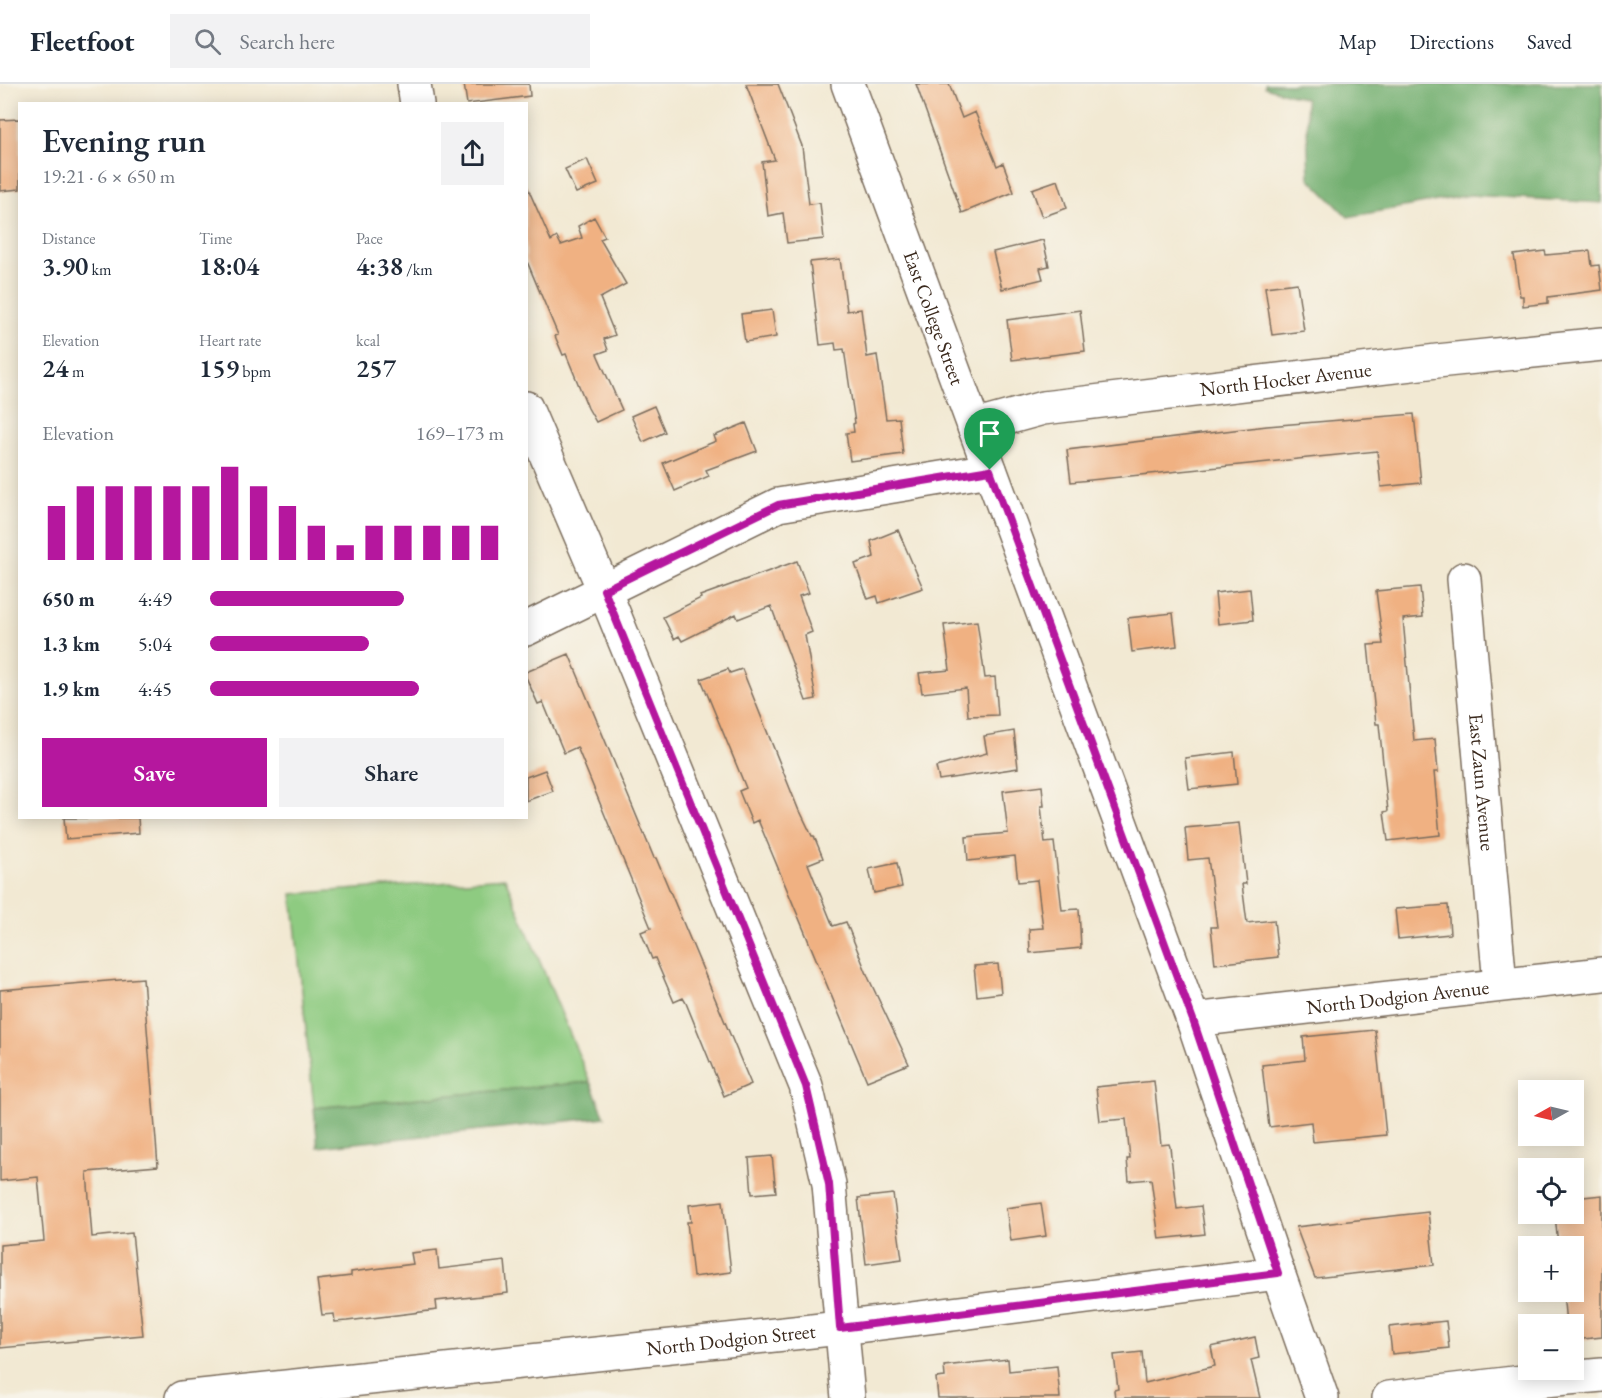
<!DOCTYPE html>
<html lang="en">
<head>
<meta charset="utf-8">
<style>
  body { margin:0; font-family:"EB Garamond",serif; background:#f2f2f3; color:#1f2937; height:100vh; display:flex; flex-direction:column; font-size:22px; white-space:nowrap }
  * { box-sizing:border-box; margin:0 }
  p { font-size:20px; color:#747a83 }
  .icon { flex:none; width:33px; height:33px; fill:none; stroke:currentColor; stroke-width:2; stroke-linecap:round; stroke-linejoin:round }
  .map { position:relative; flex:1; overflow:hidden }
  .side { position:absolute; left:18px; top:18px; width:510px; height:717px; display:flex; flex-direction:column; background:#fff; border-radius:0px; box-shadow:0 3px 15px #0003 }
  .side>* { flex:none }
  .needle { width:39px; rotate:262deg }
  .tools { position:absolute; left:1518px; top:996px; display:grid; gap:12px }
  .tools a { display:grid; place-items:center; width:66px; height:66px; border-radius:0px; background:#fff; box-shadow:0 3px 15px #0003; font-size:30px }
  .pin { position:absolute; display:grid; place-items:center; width:51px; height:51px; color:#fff; margin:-62px -26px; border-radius:50% 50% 50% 0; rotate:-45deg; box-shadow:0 0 6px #0007 }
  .pin .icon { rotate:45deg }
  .round { display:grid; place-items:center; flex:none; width:63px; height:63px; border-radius:0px; background:#f2f2f3 }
  .head { display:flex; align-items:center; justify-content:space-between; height:102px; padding:0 24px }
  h1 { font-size:33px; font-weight:600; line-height:45px }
  .stats { display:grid; grid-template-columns:repeat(3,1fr); gap:9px; height:102px; padding:6px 24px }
  .stats div { display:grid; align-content:center }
  .stats b { font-size:26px; font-weight:600 }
  .stats small { font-size:16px; font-weight:400 }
  .stats p { font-size:16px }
  .chart { height:168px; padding:12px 24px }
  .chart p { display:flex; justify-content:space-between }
  .chart svg { width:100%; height:108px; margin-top:6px; stroke:#b5179e; stroke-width:6 }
  .button { display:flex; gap:12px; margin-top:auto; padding:12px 24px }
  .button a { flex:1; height:69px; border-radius:0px; background:#b5179e; color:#fff; font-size:24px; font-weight:600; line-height:69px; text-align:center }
  .button a+a { background:#f2f2f3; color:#1f2937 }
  ul { padding:0 24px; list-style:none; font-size:20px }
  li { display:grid; grid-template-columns:96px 72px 1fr; align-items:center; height:45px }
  li i { height:15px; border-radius:8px; background:#b5179e }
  header { display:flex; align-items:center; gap:36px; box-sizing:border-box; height:84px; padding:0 30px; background:#fff; border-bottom:2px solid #e0e1e3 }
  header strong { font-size:28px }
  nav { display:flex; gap:33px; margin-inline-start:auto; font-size:21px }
  .search { width:420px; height:54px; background:#f2f2f3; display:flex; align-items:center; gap:15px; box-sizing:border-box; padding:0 21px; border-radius:0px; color:#747a83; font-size:22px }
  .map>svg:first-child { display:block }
</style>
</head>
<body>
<header>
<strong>Fleetfoot</strong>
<div class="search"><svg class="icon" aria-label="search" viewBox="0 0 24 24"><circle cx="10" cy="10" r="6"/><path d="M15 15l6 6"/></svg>Search here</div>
<nav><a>Map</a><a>Directions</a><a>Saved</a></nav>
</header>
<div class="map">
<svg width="1602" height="1314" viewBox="0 0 1602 1314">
  <rect width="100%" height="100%" fill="#f7f3e8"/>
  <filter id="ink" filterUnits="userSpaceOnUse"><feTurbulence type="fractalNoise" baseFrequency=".0167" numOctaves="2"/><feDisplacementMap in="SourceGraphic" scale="12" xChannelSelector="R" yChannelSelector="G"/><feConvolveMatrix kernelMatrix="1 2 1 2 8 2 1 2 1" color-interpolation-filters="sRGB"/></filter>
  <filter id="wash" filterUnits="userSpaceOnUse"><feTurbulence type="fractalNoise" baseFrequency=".008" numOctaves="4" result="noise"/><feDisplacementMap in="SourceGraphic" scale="24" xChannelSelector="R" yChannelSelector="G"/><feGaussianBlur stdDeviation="1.35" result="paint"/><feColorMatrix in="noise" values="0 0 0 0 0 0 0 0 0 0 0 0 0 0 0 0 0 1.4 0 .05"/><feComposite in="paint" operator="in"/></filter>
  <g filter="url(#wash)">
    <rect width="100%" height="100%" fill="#f2e9d3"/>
    <path fill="#8ecb81" stroke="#647a50" stroke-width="1.5" d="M505,794L590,998L314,1024L292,810Z"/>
    <path fill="#72af6f" stroke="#566c46" stroke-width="1.5" d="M1265,0H1602V119L1470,111L1348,133L1309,94L1306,15L1265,3Z
      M590,998L605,1033L318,1063L314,1024Z"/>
    <g id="blocks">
      <path fill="#f0b182" d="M464,0H529L530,12L467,20Z
        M746,0H778L802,62L809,120L820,119L824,155L787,159L783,129L768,132L762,78L775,76Z
        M916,0H949L962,34L975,28L997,82L1003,79L1014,108L962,129Z
        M20,35V105L0,107V36Z
        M587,75L598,100L576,109L565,85Z
        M1058,96L1067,124L1042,133L1032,105Z
        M526,100L551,157L557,153L561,161L582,154L578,142L594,133L605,153L600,155L626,200L600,214L615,251L604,255L608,266L597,270L622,326L596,338L588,324L566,270L563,271L555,252L558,251L526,175Z
        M1043,156L1049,182L1040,184L1043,195L1002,205L993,168Z
        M1545,167L1546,171L1590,167L1592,182L1599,181L1602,206L1548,213V219L1523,222V212H1520L1514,171Z
        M840,175L847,227L861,225L867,273L877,271L886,335L899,334L903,370L850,377L846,349L854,348L853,340L855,339L844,265L836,266L835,259L820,261L810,178Z
        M1297,199L1304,247L1272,251L1265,203Z
        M772,226L776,253L745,258L741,230Z
        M1080,226L1085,267L1012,276L1007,236Z
        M654,322L665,348L643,358L631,332Z
        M1414,330L1421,399L1381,403L1377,367L1071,398L1067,366L1267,342Z
        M746,339L757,367L706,386L709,392L675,407L663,379L716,357L714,352Z
        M898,446L923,504L879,519L877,512L868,515L855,480L874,473L871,457Z
        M797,477L809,509L799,512L812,548L805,551L816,615L806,617L771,522L738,535L736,530L682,557L679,552L674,555L663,533L701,514L700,512Z
        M1420,503L1423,533L1403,535L1414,657L1435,655L1438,688H1434L1440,751L1388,757L1384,728L1388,727L1379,640H1376L1368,561L1383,560L1376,507Z
        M1250,505L1253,536L1218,540L1215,509Z
        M1173,529L1177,562L1132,568L1128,534Z
        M977,537L985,594L995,593L998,631L968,632L966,604L922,609L919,589L950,586L944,541Z
        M569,570L654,774H656L751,1000L724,1012L686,919L683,914L674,918L655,874L652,875L641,848L651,844L577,663L564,669L543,618L538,620L526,593V588Z
        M728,585L730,589L742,585L799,727H800L812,752H814L823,774L808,780L833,842L846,838L869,895L909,980L867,997L758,736L752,739L739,707L746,704L701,595Z
        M1014,647L1018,684L939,696L936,683L987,669L984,652Z
        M1234,668L1237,700L1189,705L1185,674Z
        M545,686L553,707L526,717V693Z
        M1042,702L1044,722H1041L1045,759L1054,758L1062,826L1079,825L1081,864L1030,869L1029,845L1043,844L1037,796L1018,798L1015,772L968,777L966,753L1008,749L1003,707Z
        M64,734H138L139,749L66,755Z
        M1239,739L1246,800H1242L1247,839L1274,836L1278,873L1215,880L1211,843H1217L1208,774L1188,776L1185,744Z
        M897,779L902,803L874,809L869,785Z
        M1448,821L1450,850L1398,855L1395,825Z
        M998,880L1001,909L977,912L974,882Z
        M143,894L158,1082L87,1088L92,1153L132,1149L143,1251L0,1264V1161L44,1157L38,1093L0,1097V906Z
        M1375,946L1386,1051L1313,1058L1311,1038L1269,1043L1262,981L1305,976L1303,953Z
        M1154,997L1161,1061L1169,1060L1170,1063L1177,1125L1201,1122L1205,1150L1159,1155L1151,1095L1129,1097L1127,1075H1130L1126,1035L1100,1037L1096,1003Z
        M772,1072L776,1108L752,1110L749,1074Z
        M893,1110L902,1175L866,1180L858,1114Z
        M1602,1111V1253L1574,1256V1240H1566L1563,1208H1574V1162H1558L1555,1130H1574V1114Z
        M723,1117L731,1188L693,1193L687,1138H691L689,1121Z
        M1041,1119L1046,1152L1011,1157L1006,1124Z
        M1428,1128L1434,1181L1315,1194L1296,1143Z
        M437,1166L439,1185L505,1177L508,1209L436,1217L437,1226L347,1237L335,1238L334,1230L322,1231L317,1196L351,1192V1188L413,1180L411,1169Z
        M1446,1237L1449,1264L1392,1270L1389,1243Z
        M1255,1253L1259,1274L1251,1276L1260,1314H1115L1114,1306L1118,1305L1114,1271L1142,1268L1145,1299L1215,1282L1211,1263Z
        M1008,1275L1009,1287L1057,1282L1060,1314H938L936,1294L945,1293L944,1282Z"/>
    </g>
  </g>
  <g filter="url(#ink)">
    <use href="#blocks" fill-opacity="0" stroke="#7b6d5d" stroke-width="1.5"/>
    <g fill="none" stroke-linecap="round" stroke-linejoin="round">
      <g stroke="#7b6d5d" stroke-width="36">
        <g id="minor">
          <path d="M414,0L417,20"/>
          <path id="s1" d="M848,0L1193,936L1278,1189L1322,1314"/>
          <path d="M526,324L604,506L806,1002L829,1100L848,1314"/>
          <path id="s2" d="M974,343L1043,324L1437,277L1602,260"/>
          <path id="s3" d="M1464,495L1500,900"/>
          <path d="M526,545L778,421L990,386"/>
          <path id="s4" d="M1193,936L1602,890"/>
          <path id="s5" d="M182,1314L840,1244L1278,1189"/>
          <path d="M1389,1314L1522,1298L1602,1291"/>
        </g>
      </g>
      <use href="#minor" stroke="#fff" stroke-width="33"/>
    </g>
  </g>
  <g fill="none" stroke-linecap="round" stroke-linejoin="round" filter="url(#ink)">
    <g stroke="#fff" stroke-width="12">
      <path id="route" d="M990,386L1193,936L1278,1189L840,1244L829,1100L806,1002L604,506L778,421Z"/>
    </g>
    <use href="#route" stroke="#b5179e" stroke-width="8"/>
  </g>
  <g text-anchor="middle" stroke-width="5" stroke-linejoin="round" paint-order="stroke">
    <g font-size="20" fill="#3b2a1e" stroke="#f7f3e8">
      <text dy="7" stroke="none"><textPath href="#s1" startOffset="249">East College Street</textPath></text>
      <text dy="7" stroke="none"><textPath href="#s2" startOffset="316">North Hocker Avenue</textPath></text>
      <text dy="7" stroke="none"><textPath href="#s3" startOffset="204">East Zaun Avenue</textPath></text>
      <text dy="7" stroke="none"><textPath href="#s4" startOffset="206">North Dodgion Avenue</textPath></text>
      <text dy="7" stroke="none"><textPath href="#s5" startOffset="552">North Dodgion Street</textPath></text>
    </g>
  </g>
</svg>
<div class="tools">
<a><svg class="needle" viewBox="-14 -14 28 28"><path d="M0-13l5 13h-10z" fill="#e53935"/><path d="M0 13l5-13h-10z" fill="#747a83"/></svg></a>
<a><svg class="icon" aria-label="locate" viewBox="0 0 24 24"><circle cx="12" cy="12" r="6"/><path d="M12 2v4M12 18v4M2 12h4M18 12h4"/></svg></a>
<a>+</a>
<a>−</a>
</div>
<div class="pin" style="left:990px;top:386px;background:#1e9e55"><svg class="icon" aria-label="arrive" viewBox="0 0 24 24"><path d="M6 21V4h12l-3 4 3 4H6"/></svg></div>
<section class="side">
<div class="head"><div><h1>Evening run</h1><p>19:21 · 6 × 650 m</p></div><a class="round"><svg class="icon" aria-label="share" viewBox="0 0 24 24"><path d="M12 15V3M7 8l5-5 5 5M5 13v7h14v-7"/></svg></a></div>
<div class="stats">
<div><p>Distance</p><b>3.90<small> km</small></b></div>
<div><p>Time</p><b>18:04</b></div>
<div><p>Pace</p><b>4:38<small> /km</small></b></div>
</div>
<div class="stats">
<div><p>Elevation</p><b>24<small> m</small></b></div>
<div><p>Heart rate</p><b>159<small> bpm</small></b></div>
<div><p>kcal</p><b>257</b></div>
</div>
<div class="chart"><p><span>Elevation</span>169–173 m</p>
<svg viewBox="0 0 160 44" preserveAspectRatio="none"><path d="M5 44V22M15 44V14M25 44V14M35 44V14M45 44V14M55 44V14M65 44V6M75 44V14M85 44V22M95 44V30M105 44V38M115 44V30M125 44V30M135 44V30M145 44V30M155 44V30"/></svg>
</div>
<ul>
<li><b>650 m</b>4:49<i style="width:66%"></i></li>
<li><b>1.3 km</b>5:04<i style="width:54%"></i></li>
<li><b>1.9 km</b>4:45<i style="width:71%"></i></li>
</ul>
<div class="button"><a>Save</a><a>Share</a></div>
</section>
</div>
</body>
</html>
